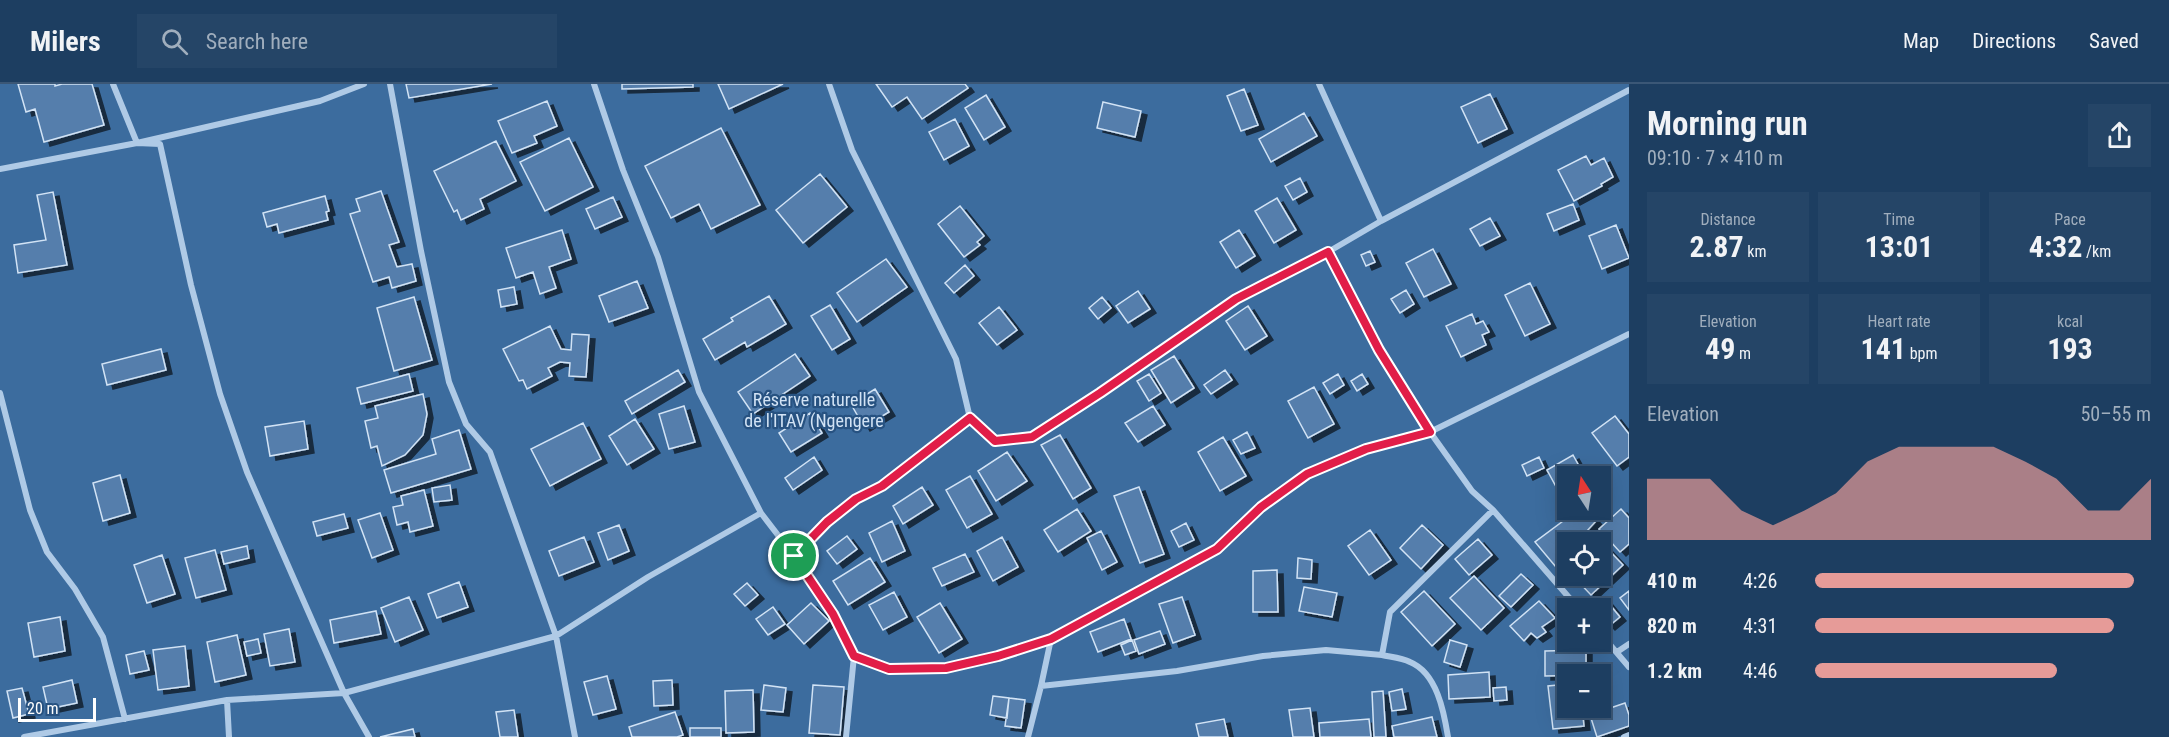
<!DOCTYPE html>
<html lang="en">
<head>
<meta charset="utf-8">
<style>
  body { margin:0; font-family:"Roboto Condensed",sans-serif; background:#254567; color:#f1f3f6; height:100vh; display:flex; flex-direction:column; font-size:22px; white-space:nowrap }
  * { box-sizing:border-box; margin:0 }
  p { font-size:20px; color:#a0aebd }
  .icon { flex:none; width:33px; height:33px; fill:none; stroke:currentColor; stroke-width:2; stroke-linecap:round; stroke-linejoin:round }
  .map { position:relative; flex:1; overflow:hidden }
  .drawer { display:flex; flex-direction:column; background:#1d3e61; width:540px }
  .drawer>* { flex:none }
  .needle { width:39px; rotate:348deg }
  .fabs { position:absolute; left:1557px; top:382px; display:grid; gap:12px }
  .fabs a { display:grid; place-items:center; width:54px; height:54px; border-radius:0px; background:#1d3e61; box-shadow:0 6px 24px #0002,0 0 0 2px #3b5776; font-size:30px }
  .scale { position:absolute; left:18px; bottom:15px; width:78px; box-sizing:border-box; padding-left:6px; border:3px solid #fff; border-top:0; font-size:16px; line-height:21px; white-space:nowrap; color:#fff; -webkit-text-stroke:4px #275281; paint-order:stroke }
  .pin { position:absolute; display:grid; place-items:center; width:51px; height:51px; color:#fff; margin:-26px; border:3px solid #fff; border-radius:50%; box-shadow:0 2px 6px #0007 }
  .round { display:grid; place-items:center; flex:none; width:63px; height:63px; border-radius:0px; background:#254567 }
  .summary { display:flex; align-items:center; justify-content:space-between; height:102px; padding:0 18px }
  h1 { font-size:33px; font-weight:700; line-height:45px }
  .stats { display:grid; grid-template-columns:repeat(3,1fr); gap:9px; height:102px; padding:6px 18px }
  .stats div { display:grid; align-content:center; border-radius:0px; background:#254567; text-align:center }
  .stats b { font-size:30px; font-weight:700 }
  .stats small { font-size:16px; font-weight:400 }
  .stats p { font-size:16px }
  .chart { height:168px; padding:12px 18px }
  .chart p { display:flex; justify-content:space-between }
  .chart svg { width:100%; height:108px; margin-top:6px; fill:#e69b98; opacity:.7 }
  ul { padding:0 18px; list-style:none; font-size:20px }
  li { display:grid; grid-template-columns:96px 72px 1fr; align-items:center; height:45px }
  li i { height:15px; border-radius:8px; background:#e69b98 }
  header { display:flex; align-items:center; gap:36px; box-sizing:border-box; height:84px; padding:0 30px; background:#1d3e61; border-bottom:2px solid #3b5776 }
  header strong { font-size:28px }
  nav { display:flex; gap:33px; margin-inline-start:auto; font-size:21px }
  .search { width:420px; height:54px; background:#254567; display:flex; align-items:center; gap:15px; box-sizing:border-box; padding:0 21px; border-radius:0px; color:#a0aebd; font-size:22px }
  main { display:flex; flex:1; min-height:0 }
  .map>svg:first-child { display:block }
</style>
</head>
<body>
<header>
<strong>Milers</strong>
<div class="search"><svg class="icon" aria-label="search" viewBox="0 0 24 24"><circle cx="10" cy="10" r="6"/><path d="M15 15l6 6"/></svg>Search here</div>
<nav><a>Map</a><a>Directions</a><a>Saved</a></nav>
</header>
<main>
<div class="map">
<svg width="1629" height="653" viewBox="0 0 1629 653">
  <defs>
    <filter id="shadow"><feDropShadow dx="6" dy="4" stdDeviation="0" flood-color="#0009"/></filter>
  </defs>
  <rect width="100%" height="100%" fill="#275281"/>
  <path fill="#3c6c9e" fill-rule="evenodd" d="M0,0H1629V653H0ZM1568,393H1600V426H1568ZM1568,459H1600V492H1568ZM1568,525H1600V558H1568ZM1568,591H1600V624H1568Z"/>
  <path fill="#547eac" stroke="#d2e3f5" stroke-width="1.5" filter="url(#shadow)" d="M18,0H55V2L62,0H92L104,41L44,58L35,25L26,28Z
    M406,0H492L409,14Z
    M622,0H693V3L622,5Z
    M718,0H783L729,25Z
    M876,0H965L968,4L922,35L907,13L892,23Z
    M1244,5L1258,41L1241,47L1227,12Z
    M1490,10L1507,45L1478,59L1461,23Z
    M986,11L1005,43L984,56L965,24Z
    M547,17L557,42L534,52L537,59L512,69L498,37Z
    M1103,18L1141,27L1135,53L1097,44Z
    M1304,29L1317,52L1271,78L1259,55Z
    M955,35L969,62L944,76L929,48Z
    M721,44L760,121L711,145L699,120L671,134L645,82Z
    M569,54L593,103L545,127L520,78Z
    M496,57L516,97L480,115L484,125L461,136L457,126L454,128L434,87Z
    M1586,72L1591,81L1604,74L1613,93L1601,100L1602,102L1574,117L1558,86Z
    M820,90L847,123L803,159L776,126Z
    M1300,94L1307,108L1293,116L1285,102Z
    M381,107L399,158L389,161L397,183L412,180L416,197L392,204L389,193L373,198L350,130L360,127L356,115Z
    M53,108L67,181L18,189L14,161L46,156L37,111Z
    M325,112L329,127L326,128L328,136L279,149L277,140L267,143L263,129Z
    M613,113L622,133L595,145L586,125Z
    M1277,114L1296,146L1274,159L1255,127Z
    M1573,120L1579,136L1554,147L1547,130Z
    M960,122L984,152L977,158L980,161L964,173L938,140Z
    M1490,134L1500,152L1480,162L1470,145Z
    M1616,141L1629,174L1602,185L1589,152Z
    M562,146L571,175L549,183L556,204L540,210L533,188L516,194L506,164Z
    M1239,146L1255,172L1236,184L1220,158Z
    M1433,165L1451,200L1424,213L1406,179Z
    M1370,167L1375,178L1366,182L1361,171Z
    M886,175L907,203L857,238L837,209Z
    M965,181L974,192L954,209L945,199Z
    M637,197L648,224L609,238L599,212Z
    M1530,199L1550,240L1525,252L1505,211Z
    M514,203L517,220L501,223L498,206Z
    M1406,206L1414,220L1400,229L1391,215Z
    M1138,207L1150,225L1128,239L1116,222Z
    M769,212L786,240L747,263L745,258L715,276L703,255L733,237L731,234Z
    M414,213L432,276L394,287L377,224Z
    M1102,213L1111,224L1098,235L1089,224Z
    M830,221L850,255L832,266L811,232Z
    M1248,222L1267,252L1245,266L1226,237Z
    M999,223L1017,246L997,261L979,239Z
    M1472,230L1476,240L1483,237L1489,248L1482,251L1486,261L1461,273L1446,242Z
    M550,242L561,265L571,266L572,250L589,251L586,293L569,292L570,279L560,278L548,284L552,292L527,305L523,296L519,297L503,265Z
    M161,265L166,286L107,301L102,280Z
    M795,270L810,292L753,330L738,308Z
    M1174,272L1194,304L1171,319L1151,286Z
    M678,286L685,298L632,330L625,317Z
    M1225,286L1232,296L1211,310L1204,301Z
    M409,290L413,307L361,320L357,304Z
    M1149,290L1161,309L1149,317L1137,297Z
    M1338,290L1344,301L1330,310L1323,299Z
    M1362,290L1368,300L1357,307L1351,297Z
    M1314,303L1334,340L1308,354L1288,317Z
    M875,305L889,328L864,343L851,320Z
    M423,310L427,330L423,351L405,371L382,382L377,362L371,364L365,337L378,334L375,322Z
    M684,322L695,358L669,365L659,330Z
    M1153,322L1165,341L1138,358L1125,339Z
    M810,329L822,349L791,368L779,349Z
    M1615,332L1629,350V373L1617,382L1592,349Z
    M635,335L654,365L627,381L609,352Z
    M304,337L308,365L270,372L265,343Z
    M583,339L601,375L550,402L531,365Z
    M459,346L471,385L391,409L384,386L436,370L432,355Z
    M1247,348L1255,364L1241,370L1233,356Z
    M1060,351L1091,404L1073,415L1041,361Z
    M1223,353L1246,392L1220,407L1198,368Z
    M1007,368L1027,397L996,417L978,387Z
    M1573,371L1585,393H1568V420L1566,421L1547,386Z
    M814,373L822,386L793,406L785,394Z
    M1539,373L1544,384L1527,392L1522,381Z
    M120,391L130,429L103,437L93,399Z
    M970,392L992,430L967,444L946,406Z
    M450,401L452,416L434,418L432,404Z
    M922,403L933,421L903,440L893,422Z
    M1139,403L1164,470L1140,479L1114,412Z
    M424,406L433,442L410,448L408,438L397,441L393,423L403,421L401,412Z
    M1077,425L1091,447L1058,468L1044,446Z
    M1621,425L1629,434V460L1620,468L1599,445Z
    M1578,426H1586L1596,437L1576,459H1568V469L1556,483L1535,458Z
    M380,429L393,466L372,474L358,436Z
    M344,430L348,444L317,452L313,438Z
    M892,437L905,467L882,478L869,449Z
    M1186,439L1194,456L1179,463L1171,447Z
    M619,441L629,467L608,476L598,449Z
    M1422,441L1443,461L1421,485L1400,464Z
    M1370,446L1391,476L1369,491L1348,462Z
    M1101,447L1117,478L1102,486L1087,454Z
    M847,452L857,465L837,480L827,467Z
    M584,453L594,478L559,492L549,467Z
    M1002,453L1018,483L993,497L977,467Z
    M1478,455L1492,471L1469,491L1455,475Z
    M1604,461L1623,481L1591,511L1573,492H1600V464Z
    M247,462L249,474L224,480L221,468Z
    M215,466L226,506L196,514L185,474Z
    M965,470L974,488L942,502L933,484Z
    M162,471L175,510L147,519L134,481Z
    M870,474L885,498L848,521L833,497Z
    M1298,474L1312,476L1311,495L1297,494Z
    M1277,486L1278,528H1253V487Z
    M1521,490L1533,501L1511,523L1499,512Z
    M1474,492L1504,524L1481,546L1450,514Z
    M459,498L468,523L437,534L428,510Z
    M747,499L758,511L745,522L734,510Z
    M1304,503L1337,509L1332,533L1299,527Z
    M1424,507L1455,540L1432,562L1401,528Z
    M1629,507V526L1620,514Z
    M894,508L907,533L883,546L869,521Z
    M409,513L423,546L395,558L381,524Z
    M1182,513L1195,551L1173,559L1159,520Z
    M1606,516L1620,533L1609,542L1600,532V525H1595Z
    M1539,517L1555,534L1542,543L1546,548L1537,554L1531,549L1524,557L1510,542Z
    M811,519L829,537L804,560L787,541Z
    M940,519L962,555L939,569L917,533Z
    M773,523L785,540L768,551L756,535Z
    M376,527L381,550L334,559L330,536Z
    M60,533L65,567L34,573L28,539Z
    M1124,535L1131,555L1098,568L1090,548Z
    M289,545L295,578L270,582L264,550Z
    M1160,547L1165,560L1139,570L1134,556Z
    M237,551L246,591L215,598L207,558Z
    M258,555L261,569L247,572L244,558Z
    M1132,556L1136,567L1125,571L1121,561Z
    M1450,556L1467,561L1460,583L1444,578Z
    M185,562L189,602L158,606L153,566Z
    M1586,566V591L1545,592V567Z
    M144,567L149,586L130,590L126,571Z
    M1489,588L1490,613L1449,615L1448,591Z
    M607,592L616,625L593,631L584,598Z
    M72,596L77,619L48,625L43,603Z
    M672,596L673,621L654,622L653,597Z
    M1568,600V624H1582L1584,642L1553,645L1548,602Z
    M764,601L786,604L783,628L761,626Z
    M813,601L844,603L840,651L809,649Z
    M1506,603L1507,616L1494,617L1493,604Z
    M22,604L29,630L13,634L7,607Z
    M1402,605L1406,625L1392,627L1389,608Z
    M753,606L754,648L726,649L725,607Z
    M1383,607L1386,653H1374L1372,608Z
    M993,612L1009,614L1007,634L990,631Z
    M1009,614L1025,616L1021,644L1005,642Z
    M1625,619L1629,631V642L1597,653L1590,631Z
    M1310,624L1314,653H1293L1289,626Z
    M514,626L518,653H500L496,628Z
    M675,628L683,651L677,653H632L629,643Z
    M1432,633L1437,653H1394L1392,642Z
    M1224,635L1228,653H1199L1196,640Z
    M1369,635L1371,653H1320L1319,639Z
    M690,644H721V653H690Z
    M413,645L415,653H380Z"/>
  <g fill="none" stroke-linecap="round" stroke-linejoin="round">
    <path stroke="#afcae6" stroke-width="6" d="M113,0L137,59L160,60L191,201L220,310L247,388L344,609L369,653
      M390,0L421,167L449,298L466,340L490,368L556,552L575,653
      M594,0L623,86L658,173L699,308L761,429L794,472L833,529L854,572L846,653
      M829,0L852,66L956,275L970,334L995,357L1032,353L1100,309L1236,215L1328,168L1381,137L1629,6
      M1319,0L1381,137
      M0,85L137,59L320,17L364,0
      M1328,168L1379,266L1430,348L1472,407L1493,426L1579,525
      M0,309L30,426L47,468L75,505L103,553L125,635
      M794,472L827,438L856,415L882,402L970,334
      M1600,549L1629,583
      M1617,568L1629,560
      M1382,571C1391,573 1402,574 1410,578C1437,589 1444,628 1448,653
      M854,572L889,585L946,584L998,572L1051,555L1217,465L1261,422L1307,390L1366,365L1430,348L1629,250
      M1041,602L1177,587L1263,572L1326,566L1382,571L1390,528L1493,426
      M227,616L229,653
      M24,653L227,616L344,609L556,552L648,493L761,429
      M1028,653L1041,602L1051,555
      M1624,653L1629,651"/>
  </g>
  <g fill="none" stroke-linecap="round" stroke-linejoin="round">
    <g stroke="#fff" stroke-width="12">
      <path id="route" d="M1328,168L1379,266L1430,348L1366,365L1307,390L1261,423L1217,465L1051,555L998,572L946,584L889,585L854,572L833,530L794,472L827,438L856,415L882,402L970,334L995,357L1032,353L1100,309L1236,215Z"/>
    </g>
    <use href="#route" stroke="#e11d48" stroke-width="8"/>
  </g>
  <g text-anchor="middle" stroke-width="4.5" stroke-linejoin="round" paint-order="stroke">
    <g font-size="18" fill="#d2e3f5" stroke="#275281">
      <text x="814" y="322">Réserve naturelle<tspan x="814" dy="21">de l'ITAV (Ngengere</tspan></text>
    </g>
  </g>
</svg>
<div class="fabs">
<a><svg class="needle" viewBox="-14 -14 28 28"><path d="M0-13l5 13h-10z" fill="#e53935"/><path d="M0 13l5-13h-10z" fill="#a0aebd"/></svg></a>
<a><svg class="icon" aria-label="locate" viewBox="0 0 24 24"><circle cx="12" cy="12" r="6"/><path d="M12 2v4M12 18v4M2 12h4M18 12h4"/></svg></a>
<a>+</a>
<a>−</a>
</div>
<div class="scale">20 m</div>
<div class="pin" style="left:794px;top:472px;background:#1e9e55"><svg class="icon" aria-label="arrive" viewBox="0 0 24 24"><path d="M6 21V4h12l-3 4 3 4H6"/></svg></div>
</div>
<section class="drawer">
<div class="summary"><div><h1>Morning run</h1><p>09:10 · 7 × 410 m</p></div><a class="round"><svg class="icon" aria-label="share" viewBox="0 0 24 24"><path d="M12 15V3M7 8l5-5 5 5M5 13v7h14v-7"/></svg></a></div>
<div class="stats">
<div><p>Distance</p><b>2.87<small> km</small></b></div>
<div><p>Time</p><b>13:01</b></div>
<div><p>Pace</p><b>4:32<small> /km</small></b></div>
</div>
<div class="stats">
<div><p>Elevation</p><b>49<small> m</small></b></div>
<div><p>Heart rate</p><b>141<small> bpm</small></b></div>
<div><p>kcal</p><b>193</b></div>
</div>
<div class="chart"><p><span>Elevation</span>50–55 m</p>
<svg viewBox="0 0 160 44" preserveAspectRatio="none"><path d="M0 44V19L10 19L20 19L30 32L40 38L50 32L60 25L70 12L80 6L90 6L100 6L110 6L120 12L130 19L140 32L150 32L160 19V44z"/></svg>
</div>
<ul>
<li><b>410 m</b>4:26<i style="width:95%"></i></li>
<li><b>820 m</b>4:31<i style="width:89%"></i></li>
<li><b>1.2 km</b>4:46<i style="width:72%"></i></li>
</ul>
</section>
</main>
</body>
</html>
